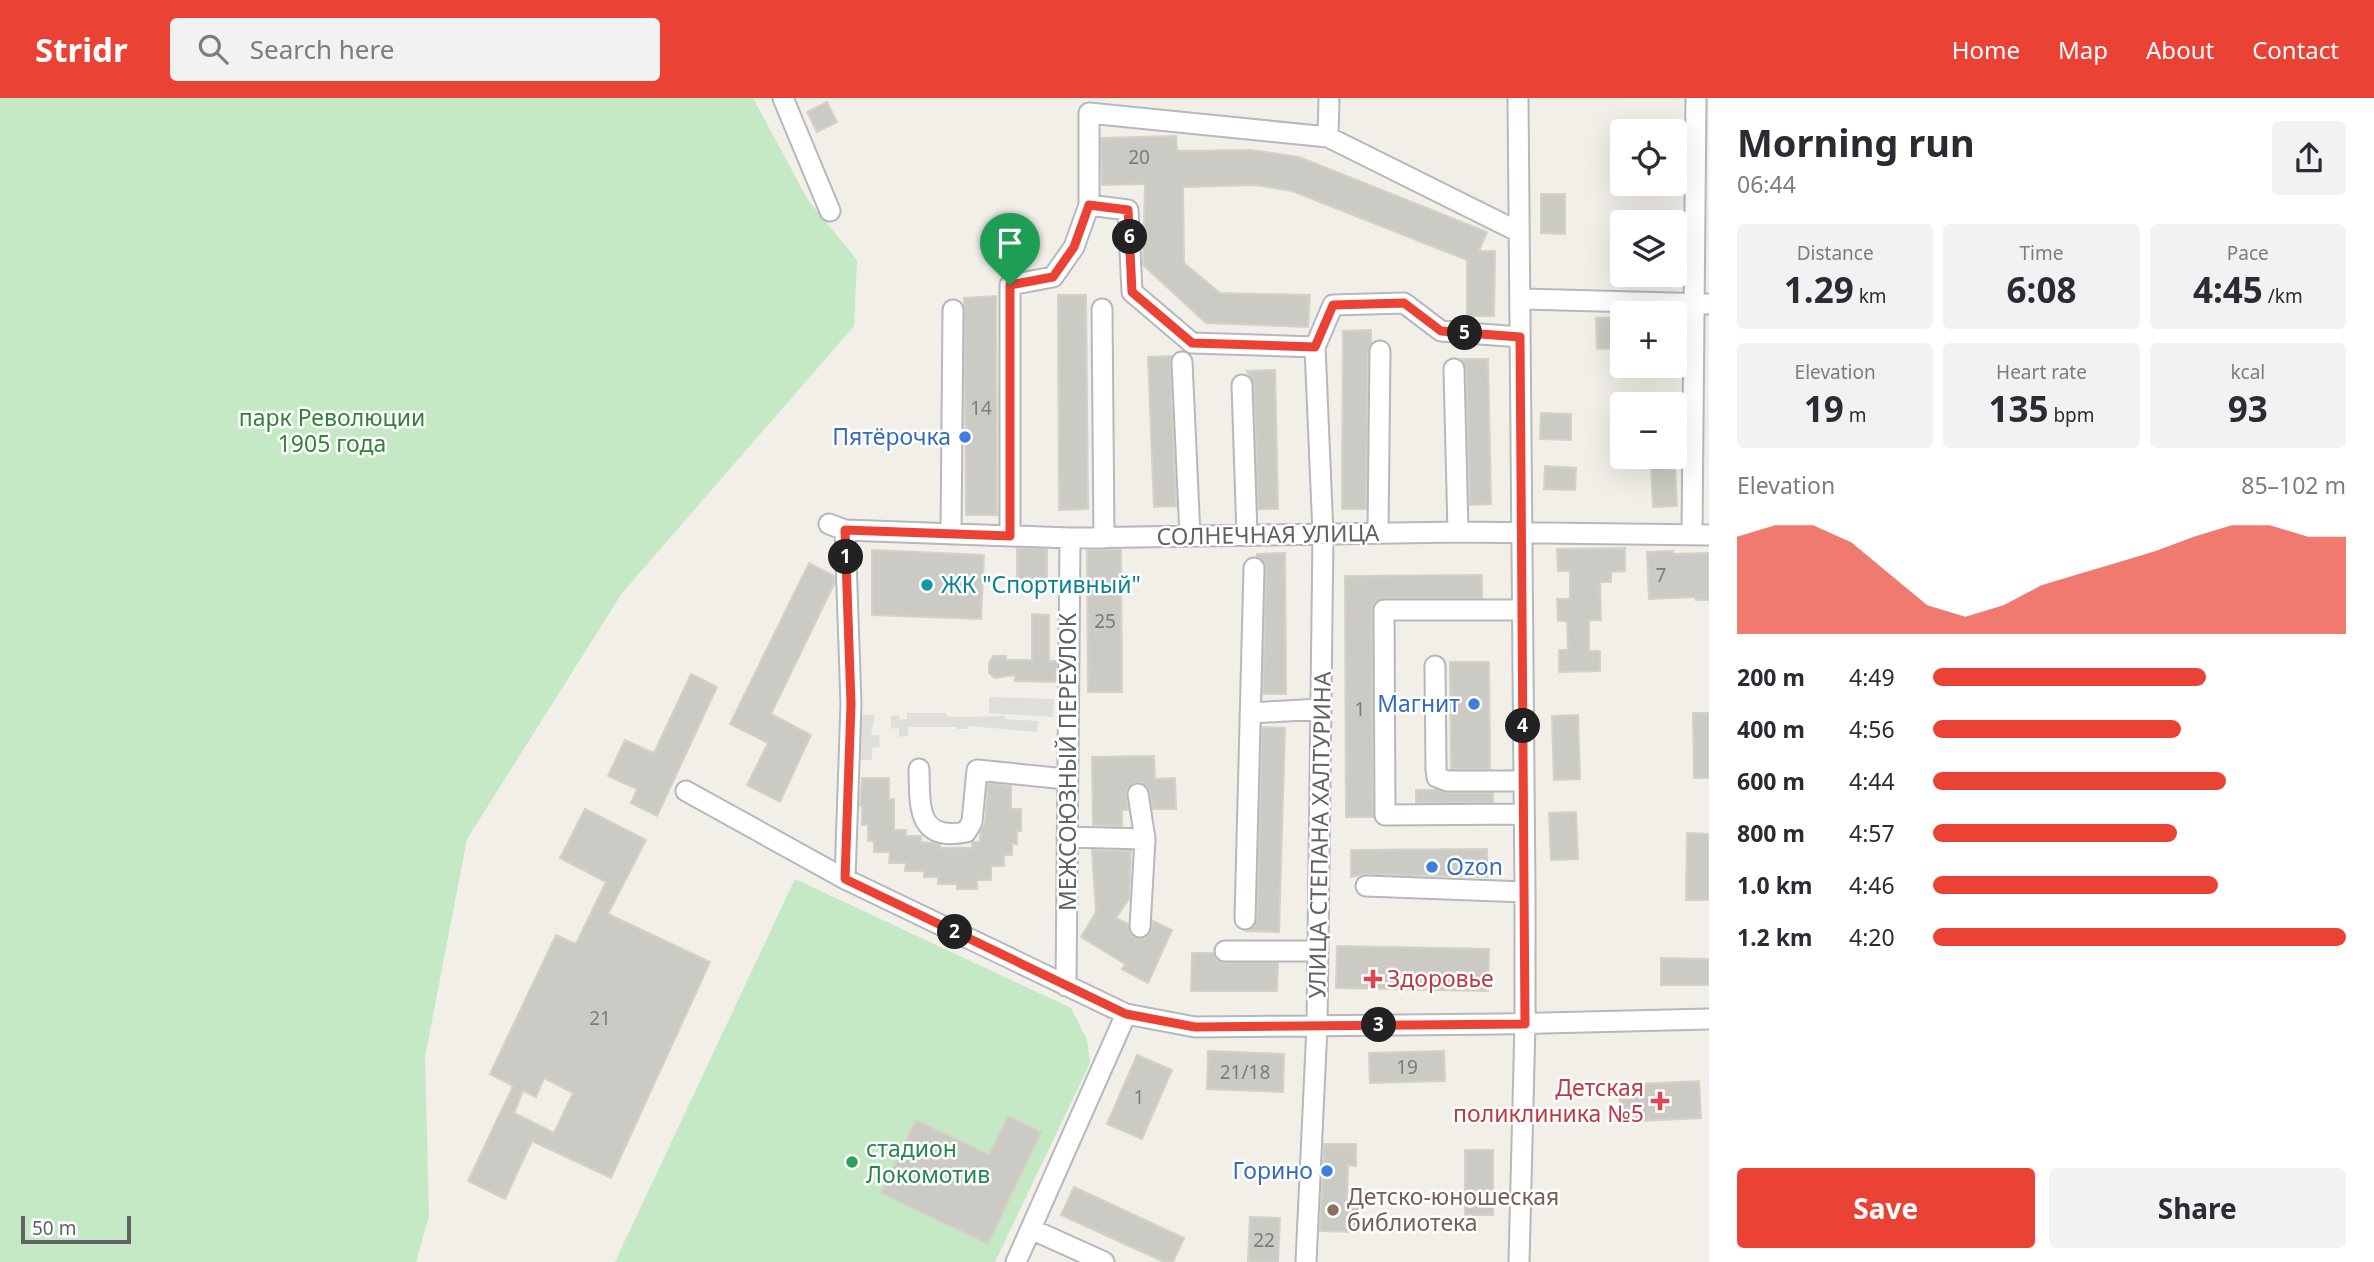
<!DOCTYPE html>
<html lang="en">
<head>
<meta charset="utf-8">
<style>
  body { margin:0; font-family:"Noto Sans",sans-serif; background:#f2f2f3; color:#2b2b33; height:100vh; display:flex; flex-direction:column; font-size:26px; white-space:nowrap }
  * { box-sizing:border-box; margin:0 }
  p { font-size:23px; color:#7c7c81 }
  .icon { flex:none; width:38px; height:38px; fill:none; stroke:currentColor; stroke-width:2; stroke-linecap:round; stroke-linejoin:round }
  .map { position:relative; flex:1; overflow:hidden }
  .side { display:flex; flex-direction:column; background:#fff; width:665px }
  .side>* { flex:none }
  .controls { position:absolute; left:1610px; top:21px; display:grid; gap:14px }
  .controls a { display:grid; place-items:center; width:77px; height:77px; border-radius:7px; background:#fff; box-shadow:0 7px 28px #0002; font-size:35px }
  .scale { position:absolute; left:21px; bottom:18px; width:110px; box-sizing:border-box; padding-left:7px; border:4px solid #5f6368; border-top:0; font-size:19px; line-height:24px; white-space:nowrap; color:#5f6368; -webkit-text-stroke:5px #fff; paint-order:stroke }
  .pin { position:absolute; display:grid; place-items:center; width:60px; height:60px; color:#fff; margin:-72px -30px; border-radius:50% 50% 50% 0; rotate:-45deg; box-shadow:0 0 7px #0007 }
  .pin .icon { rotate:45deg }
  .km { position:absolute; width:35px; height:35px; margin:-18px; border-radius:50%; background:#222; color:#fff; font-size:19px; line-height:35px; text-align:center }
  .round { display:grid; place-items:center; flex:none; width:74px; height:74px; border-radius:7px; background:#f2f2f3 }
  .overview { display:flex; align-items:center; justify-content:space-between; height:119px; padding:0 28px }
  h1 { font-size:38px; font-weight:700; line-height:52px }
  .metrics { display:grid; grid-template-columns:repeat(3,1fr); gap:10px; height:119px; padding:7px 28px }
  .metrics div { display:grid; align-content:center; border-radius:7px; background:#f2f2f3; text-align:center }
  .metrics b { font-size:35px; font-weight:700 }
  .metrics small { font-size:19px; font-weight:400 }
  .metrics p { font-size:19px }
  .chart { height:196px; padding:14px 28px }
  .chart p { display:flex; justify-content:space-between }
  .chart svg { width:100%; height:126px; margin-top:7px; fill:#ea4335; opacity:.7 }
  .cta { display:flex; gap:14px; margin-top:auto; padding:14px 28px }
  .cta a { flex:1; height:80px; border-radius:7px; background:#ea4335; color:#fff; font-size:28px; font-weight:700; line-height:80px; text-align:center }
  .cta a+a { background:#f2f2f3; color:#2b2b33 }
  ul { padding:0 28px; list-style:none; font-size:23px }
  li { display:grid; grid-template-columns:112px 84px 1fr; align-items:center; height:52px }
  li i { height:18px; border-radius:9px; background:#ea4335 }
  header { display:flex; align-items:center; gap:42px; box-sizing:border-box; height:98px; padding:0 35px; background:#ea4335; color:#fff }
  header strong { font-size:33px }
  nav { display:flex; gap:38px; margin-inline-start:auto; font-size:24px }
  .search { width:490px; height:63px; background:#f2f2f3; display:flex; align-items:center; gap:18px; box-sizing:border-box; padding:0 24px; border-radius:7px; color:#7c7c81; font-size:26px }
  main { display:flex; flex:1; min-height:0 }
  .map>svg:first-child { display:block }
</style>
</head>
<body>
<header>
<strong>Stridr</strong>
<div class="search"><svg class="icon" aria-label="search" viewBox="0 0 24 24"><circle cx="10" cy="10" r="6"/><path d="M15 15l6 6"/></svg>Search here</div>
<nav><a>Home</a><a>Map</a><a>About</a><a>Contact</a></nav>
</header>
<main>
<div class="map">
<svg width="1709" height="1164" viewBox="0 0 1709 1164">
  <rect width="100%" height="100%" fill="#f1efe8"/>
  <path fill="#e0deda" d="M989,599L1054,601L1053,619L989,615Z
    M907,615H946V618L957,619L1005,618V621L1038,623L1037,634L968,628L967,631H957L956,629H908V638L899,639V630L891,631V618L899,617L900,622L907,621Z
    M862,617H875L871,637H879L880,649L872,650V662H858V626L862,625Z"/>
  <path fill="#c5e8c5" d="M0,0H753L808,102L857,162L854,228L622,495L467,741L425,959L429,1118L416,1164H0Z
    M795,781L1071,910L1087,942L1090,965L995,1164H615Z"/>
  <path fill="#cccac5" stroke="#d6d1c6" stroke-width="2" fill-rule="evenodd" d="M827,4L837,24L817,34L807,14Z
    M1176,38L1177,53L1251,52L1299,59L1487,134L1479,153H1495L1494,218H1467V162L1292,93L1255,87L1183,89L1184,165L1220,195L1310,197L1308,229L1206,225L1143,167L1145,86L1102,87L1101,40Z
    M1541,96H1565V136L1541,135Z
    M1058,197H1086L1088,411L1059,412Z
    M996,198L997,417H966L964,200Z
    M1622,219V250L1597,251L1596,220Z
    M1371,232V245L1368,253L1366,411H1342L1343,233Z
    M1172,258L1170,265L1176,408L1154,409L1148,259Z
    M1461,261H1488L1491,406L1470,407L1466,271Z
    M1275,272L1278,411H1258L1254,287L1247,273Z
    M1541,315L1571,316V342L1540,341Z
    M1545,368L1576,370L1575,392L1544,391Z
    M1675,368L1677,408L1653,409L1651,369Z
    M1017,450L1047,451V481L1017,482Z
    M1625,450V473L1611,474V484H1600L1601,522H1589V553H1600V573L1559,574V552H1568L1567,523H1558L1557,501H1570V473H1558L1557,451Z
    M872,452L984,457L981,521L872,517Z
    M1087,452H1121L1122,594H1088Z
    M1673,453V456L1709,455V502H1696L1695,499L1649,501L1647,454Z
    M1285,455L1286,596H1263L1266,470L1264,464L1257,458V456Z
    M809,465L834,478L835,484L771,616L811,637L780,704L747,687L768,645L730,626Z
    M1482,477V500H1384L1374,504L1372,512L1373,719H1346L1345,478Z
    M1032,516L1049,517V563H1057L1056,584L1015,583V577L995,580L989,575V565L993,558H1006V562H1032Z
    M1450,564H1489L1490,671H1451Z
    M691,576L717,589L657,718L631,705L637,691L608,678L625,642L654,655Z
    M1693,615H1709V680H1694Z
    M1578,617L1580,681L1554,682L1552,618Z
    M1262,629L1285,630L1279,834L1247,833L1255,828L1257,821Z
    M1154,658L1155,681L1175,680L1176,711H1153L1148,689L1143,685L1135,684L1126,692L1128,712H1122V728L1093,727L1092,659Z
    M862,680H889V701H894V732H906V738H921V744L940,746V750H972V744H980V734L985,726L988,685L1011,688V711H1021V733H1017V746H1012V757H1004V768H991V782H977V791H957V786H938V779H924V773H905L906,765H889L890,754H874V743H868V727H862V708H860Z
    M1416,692H1437L1447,695H1493V704L1416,705Z
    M585,711L646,742L608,816L710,864L611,1080L532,1043L505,1101L468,1083L513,988L490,976L556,837L576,846L606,784L560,760ZM544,980L573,995L554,1035L514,1015L523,993L536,999Z
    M1576,714L1578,761L1551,762L1549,715Z
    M1687,735L1709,736V802H1686Z
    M1487,751L1488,779L1366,776L1351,779V752Z
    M1092,752L1131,753L1129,801L1116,820L1128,826L1129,834L1133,839L1139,841L1146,840L1151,835L1153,823L1172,832L1148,885L1122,871L1125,866L1081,839L1096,814Z
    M1337,848L1489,851L1488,893L1336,890Z
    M1192,855H1213L1218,863L1225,865H1278L1277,893H1191Z
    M1661,860L1709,861V887H1661Z
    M1208,953L1284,956L1283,994L1207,991Z
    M1444,953L1445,983L1370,985L1369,955Z
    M1137,957L1172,972L1142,1041L1107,1026Z
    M1699,983L1701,1020L1621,1024L1619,987Z
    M1008,1018L1041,1034L988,1146L881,1095L916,1022L989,1057Z
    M1324,1046H1356V1068L1348,1067L1347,1109H1358V1134L1320,1133Z
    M1465,1052H1493V1117H1465Z
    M1074,1089L1184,1140L1173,1164H1164L1061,1117Z
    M1250,1119L1280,1120L1278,1164H1248Z"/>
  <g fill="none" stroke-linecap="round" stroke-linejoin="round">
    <g stroke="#b5b8bc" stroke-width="23">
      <path id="minor" d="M783,0L830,113
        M1518,0L1525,794V926L1519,1164
        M1328,39L1329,0
        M1519,134L1328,39L1089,15V107L1128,112L1132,194L1192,245L1315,249L1333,207L1404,205L1441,233L1520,239
        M1520,201L1709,206
        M1102,211L1104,440
        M1182,264L1190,438
        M1454,271L1458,434
        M1242,287L1247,437
        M829,426L845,432L1070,440L1458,434L1709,437
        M845,432L851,606L845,781L1126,916L1195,929L1500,926L1709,921
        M1378,435L1380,253
        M951,436L953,212
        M1692,436L1696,0
        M1010,438V187L1053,179L1074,149L1089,107
        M1522,512H1384L1385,717L1524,716
        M1435,568L1436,671L1437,679L1447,683H1524
        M1250,615L1321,611
        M919,671C920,707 916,744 966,734L972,724L977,672L1066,681
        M686,693L845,781
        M1138,696L1145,741L1140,829
        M1067,739L1145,741
        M1366,788L1525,794
        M1245,821L1254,470
        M1225,853H1318
        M1066,888L1070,440
        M1031,1131L1104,1164
        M1016,1164L1126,916
        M1306,1164L1317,928L1323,436L1315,249"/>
    </g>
    <use href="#minor" stroke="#fff" stroke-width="19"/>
  </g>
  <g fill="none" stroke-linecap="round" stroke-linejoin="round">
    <g stroke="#fff" stroke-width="14">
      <path id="route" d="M1089,107L1128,112L1132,194L1192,245L1315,249L1333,207L1404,205L1441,233L1520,239L1525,926L1195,929L1126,916L845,781L851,606L845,432L1010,438V187L1053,179L1074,149Z"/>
    </g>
    <use href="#route" stroke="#ea4335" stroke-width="9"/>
  </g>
  <g fill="#3f7fe0" stroke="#fff" stroke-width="2.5">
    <circle cx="965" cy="339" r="7"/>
    <circle cx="1474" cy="606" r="7"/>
    <circle cx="1432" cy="769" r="7"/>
    <circle cx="1327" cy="1073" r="7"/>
  </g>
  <circle fill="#0f9aa8" stroke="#fff" stroke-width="2.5" cx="927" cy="487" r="7"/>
  <g fill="#e0444e" stroke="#fff" stroke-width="2.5">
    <path d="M1369.5 870.5h7v7h7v7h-7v7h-7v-7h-7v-7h7z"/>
    <path d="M1656.5 992.5h7v7h7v7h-7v7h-7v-7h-7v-7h7z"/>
  </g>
  <circle fill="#2e9e5b" stroke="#fff" stroke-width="2.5" cx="852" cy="1064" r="7"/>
  <circle fill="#8d6e63" stroke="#fff" stroke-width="2.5" cx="1333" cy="1112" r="7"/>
  <g text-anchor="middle" stroke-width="5" stroke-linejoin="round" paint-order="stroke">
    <g font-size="19" fill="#7a7d7f">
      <text x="1139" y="66">20</text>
      <text x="981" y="317">14</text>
      <text x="1661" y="484">7</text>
      <text x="1105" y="530">25</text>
      <text x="1360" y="618">1</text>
      <text x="600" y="927">21</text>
      <text x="1407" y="976">19</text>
      <text x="1245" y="981">21/18</text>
      <text x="1139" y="1006">1</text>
      <text x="1264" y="1149">22</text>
    </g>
    <g font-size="23" fill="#348238" stroke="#fff">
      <text x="332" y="328">парк Революции<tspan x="332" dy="26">1905 года</tspan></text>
    </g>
    <g font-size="23" fill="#366cbe" stroke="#fff" text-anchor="end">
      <text x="951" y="347">Пятёрочка</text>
      <text x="1460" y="614">Магнит</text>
      <text x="1446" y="777" text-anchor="start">Ozon</text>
      <text x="1313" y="1081">Горино</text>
    </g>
    <g font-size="23" fill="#5f6368" stroke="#fff">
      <text transform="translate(1268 437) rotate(-1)" y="8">СОЛНЕЧНАЯ УЛИЦА</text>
      <text transform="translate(1068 664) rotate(-90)" y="8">МЕЖСОЮЗНЫЙ ПЕРЕУЛОК</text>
      <text transform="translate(1320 737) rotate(-89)" y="8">УЛИЦА СТЕПАНА ХАЛТУРИНА</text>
    </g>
    <g font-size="23" fill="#0d838f" stroke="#fff" text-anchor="start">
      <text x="941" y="495">ЖК "Спортивный"</text>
    </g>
    <g font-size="23" fill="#be3a42" stroke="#fff" text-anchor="start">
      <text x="1387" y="889">Здоровье</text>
      <text x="1644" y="998" text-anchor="end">Детская<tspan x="1644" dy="26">поликлиника №5</tspan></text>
    </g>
    <g font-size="23" fill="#27864d" stroke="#fff" text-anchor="start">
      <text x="866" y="1059">стадион<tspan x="866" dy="26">Локомотив</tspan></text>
    </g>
    <g font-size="23" fill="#785e54" stroke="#fff" text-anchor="start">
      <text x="1347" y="1107">Детско-юношеская<tspan x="1347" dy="26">библиотека</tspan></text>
    </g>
  </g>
</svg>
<div class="controls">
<a><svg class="icon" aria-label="locate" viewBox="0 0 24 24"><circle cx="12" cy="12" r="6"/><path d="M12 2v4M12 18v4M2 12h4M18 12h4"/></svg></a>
<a><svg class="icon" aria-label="layers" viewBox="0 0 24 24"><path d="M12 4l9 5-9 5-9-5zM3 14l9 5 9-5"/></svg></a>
<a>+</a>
<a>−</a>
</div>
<div class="scale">50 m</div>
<div class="pin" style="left:1010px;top:187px;background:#1e9e55"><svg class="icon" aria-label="arrive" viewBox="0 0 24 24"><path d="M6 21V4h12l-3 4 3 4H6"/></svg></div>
<b class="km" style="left:846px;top:459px">1</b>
<b class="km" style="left:955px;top:834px">2</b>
<b class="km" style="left:1379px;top:927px">3</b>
<b class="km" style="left:1523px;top:628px">4</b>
<b class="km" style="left:1465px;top:235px">5</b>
<b class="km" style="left:1130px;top:139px">6</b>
</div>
<section class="side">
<div class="overview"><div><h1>Morning run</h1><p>06:44</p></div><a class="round"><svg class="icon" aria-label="share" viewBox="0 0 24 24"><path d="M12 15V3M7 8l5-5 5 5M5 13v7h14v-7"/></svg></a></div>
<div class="metrics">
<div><p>Distance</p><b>1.29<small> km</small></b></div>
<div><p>Time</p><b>6:08</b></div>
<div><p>Pace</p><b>4:45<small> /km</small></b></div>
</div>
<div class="metrics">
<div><p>Elevation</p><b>19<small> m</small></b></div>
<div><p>Heart rate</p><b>135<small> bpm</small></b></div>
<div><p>kcal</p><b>93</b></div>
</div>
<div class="chart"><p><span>Elevation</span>85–102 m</p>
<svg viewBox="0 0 160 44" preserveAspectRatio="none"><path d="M0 44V10L10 6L20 6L30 12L40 23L50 34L60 38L70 34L80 27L90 23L100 19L110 15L120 10L130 6L140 6L150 10L160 10V44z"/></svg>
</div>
<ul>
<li><b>200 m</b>4:49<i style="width:66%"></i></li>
<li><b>400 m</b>4:56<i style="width:60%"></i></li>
<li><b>600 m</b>4:44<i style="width:71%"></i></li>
<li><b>800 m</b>4:57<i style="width:59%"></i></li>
<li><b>1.0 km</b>4:46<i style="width:69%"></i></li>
<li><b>1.2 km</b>4:20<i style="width:100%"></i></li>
</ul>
<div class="cta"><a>Save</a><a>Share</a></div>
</section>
</main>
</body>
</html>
